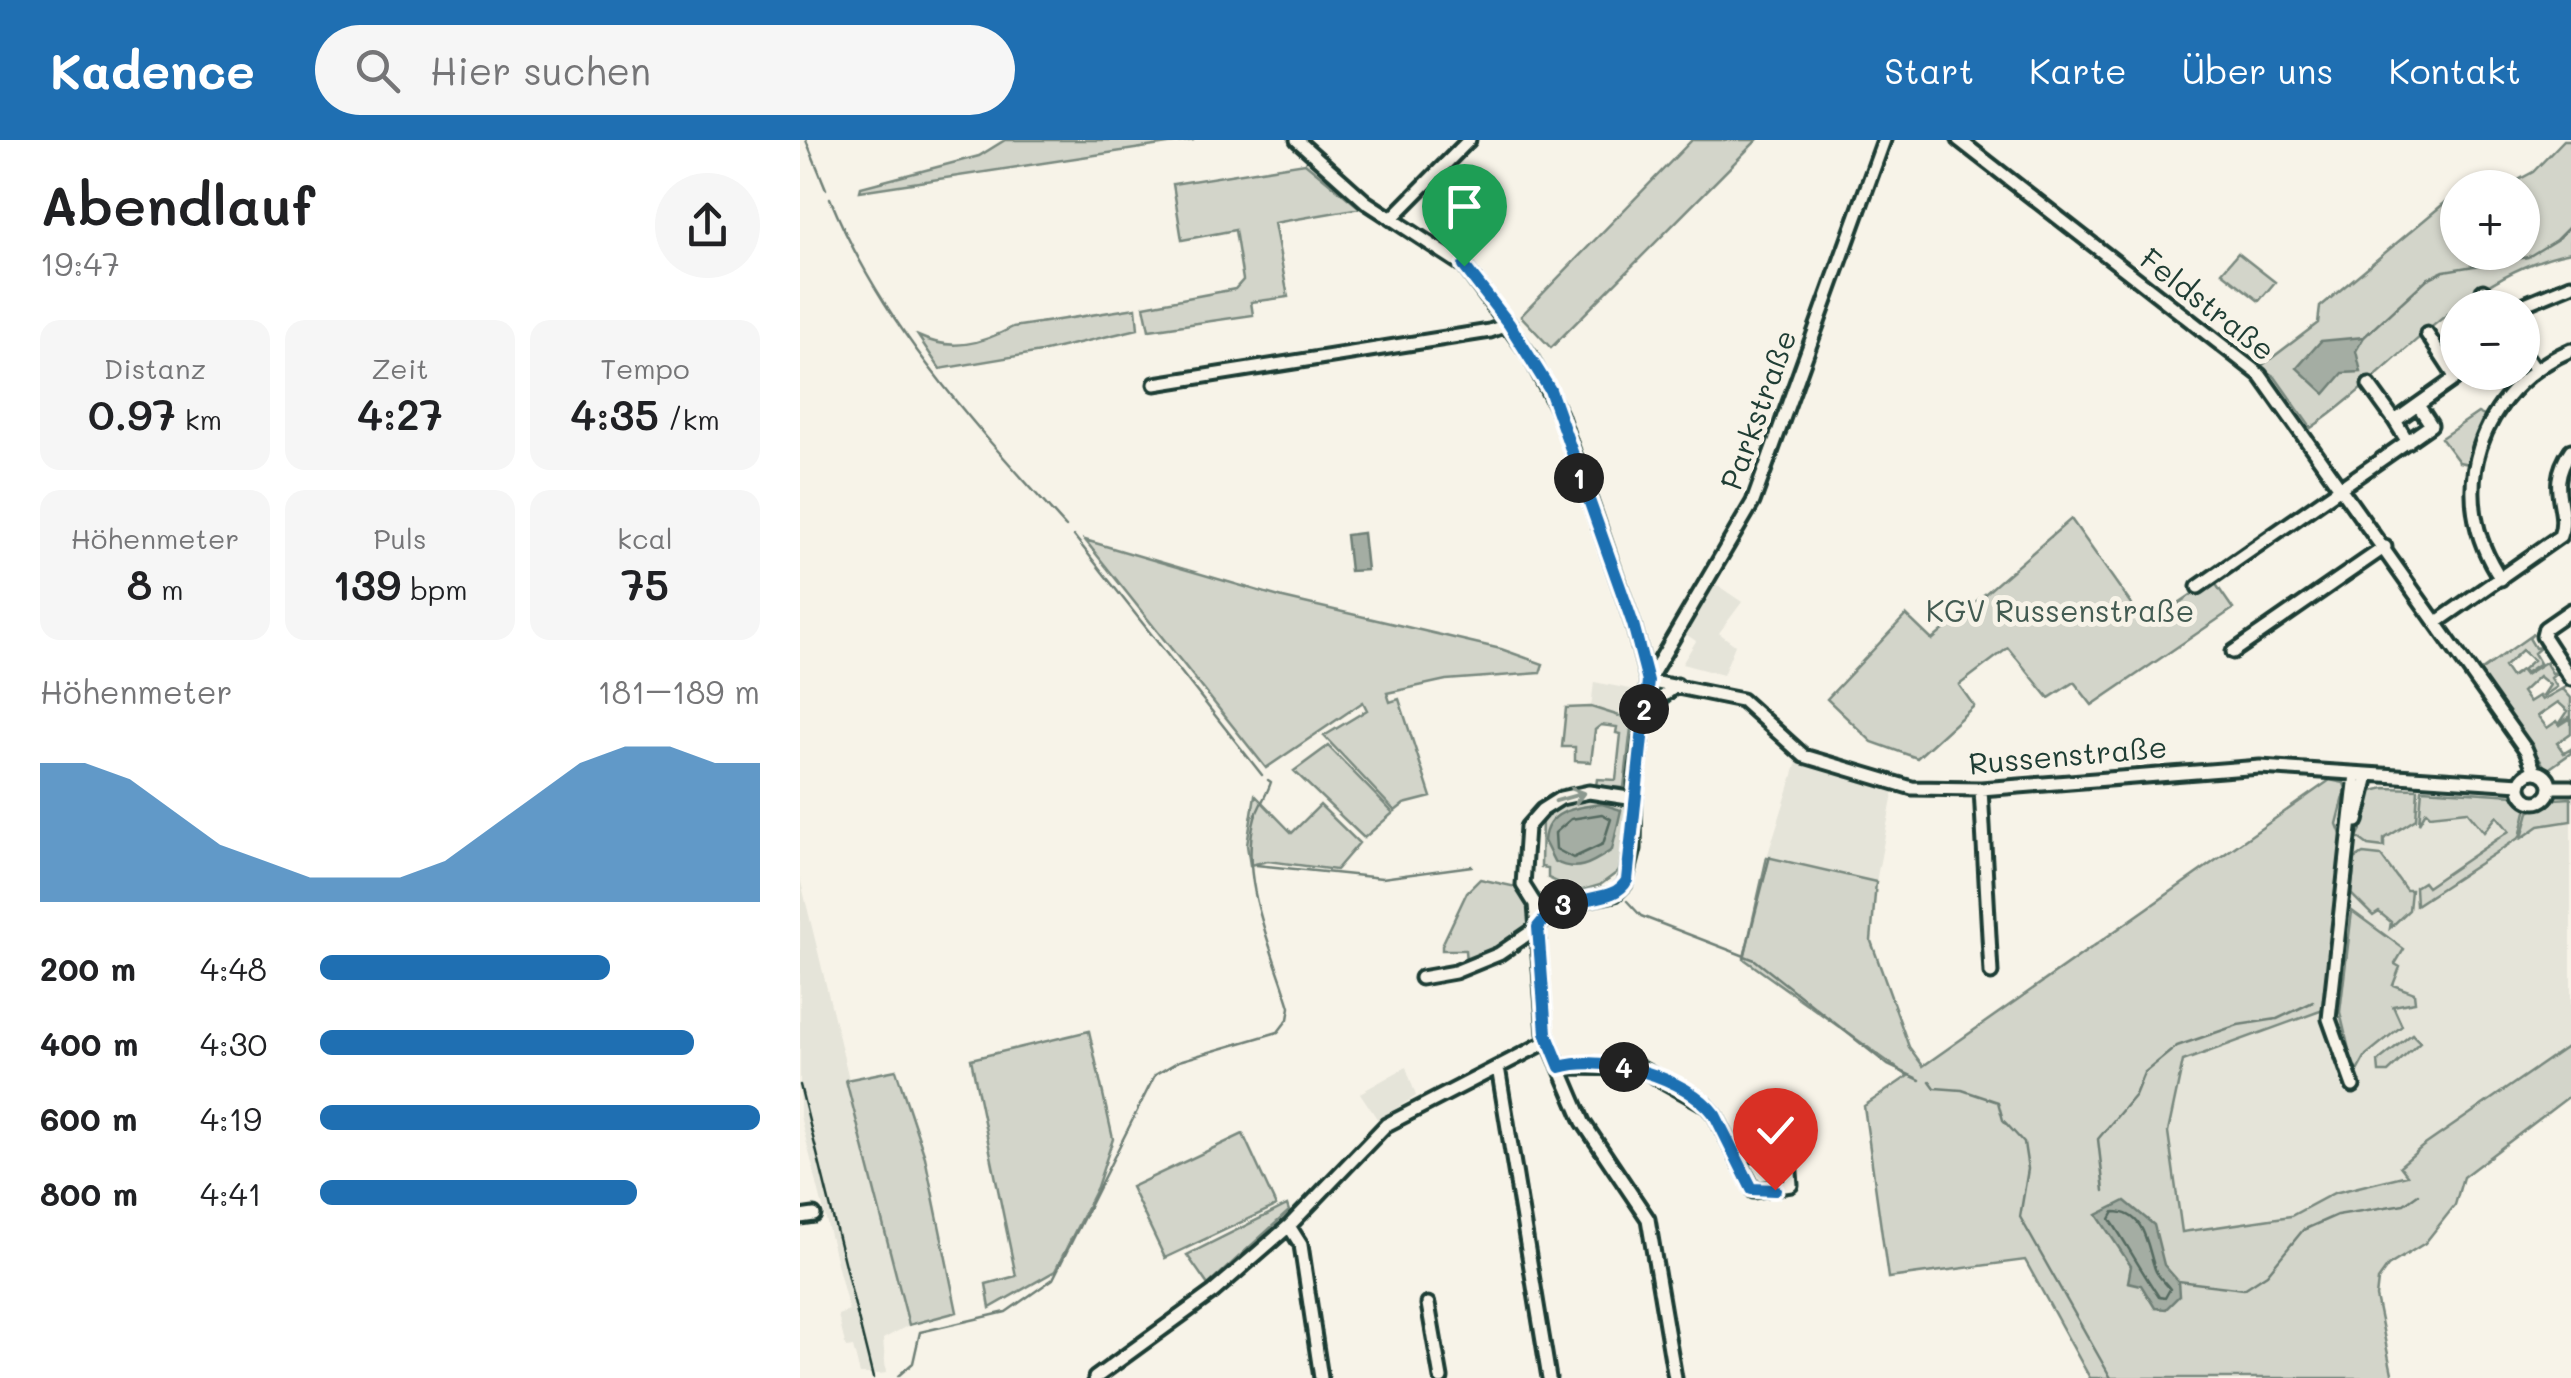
<!DOCTYPE html>
<html lang="de">
<head>
<meta charset="utf-8">
<style>
  body { margin:0; font-family:Mali,sans-serif; background:#f6f6f6; color:#202124; height:100vh; display:flex; flex-direction:column; font-size:38px; white-space:nowrap }
  * { box-sizing:border-box; margin:0 }
  p { font-size:32px; color:#757577 }
  .icon { flex:none; width:55px; height:55px; fill:none; stroke:currentColor; stroke-width:2; stroke-linecap:round; stroke-linejoin:round }
  .map { position:relative; flex:1; overflow:hidden }
  .side { display:flex; flex-direction:column; background:#fff; width:800px }
  .side>* { flex:none }
  .controls { position:absolute; left:1640px; top:30px; display:grid; gap:20px }
  .controls a { display:grid; place-items:center; width:100px; height:100px; border-radius:50%; background:#fff; box-shadow:0 2px 8px #0004; font-size:50px }
  .pin { position:absolute; display:grid; place-items:center; width:85px; height:85px; color:#fff; margin:-102px -42px; border-radius:50% 50% 50% 0; rotate:-45deg; box-shadow:0 0 10px #0007 }
  .pin .icon { rotate:45deg }
  .km { position:absolute; width:50px; height:50px; margin:-25px; border-radius:50%; background:#222; color:#fff; font-size:28px; line-height:50px; text-align:center }
  .round { display:grid; place-items:center; flex:none; width:105px; height:105px; border-radius:52px; background:#f6f6f6 }
  .overview { display:flex; align-items:center; justify-content:space-between; height:170px; padding:0 40px }
  h1 { font-size:55px; font-weight:600; line-height:75px }
  .stats { display:grid; grid-template-columns:repeat(3,1fr); gap:15px; height:170px; padding:10px 40px }
  .stats div { display:grid; align-content:center; border-radius:20px; background:#f6f6f6; text-align:center }
  .stats b { font-size:42px; font-weight:600 }
  .stats small { font-size:28px; font-weight:400 }
  .stats p { font-size:28px }
  .chart { height:280px; padding:20px 40px }
  .chart p { display:flex; justify-content:space-between }
  .chart svg { width:100%; height:180px; margin-top:10px; fill:#1f6fb2; opacity:.7 }
  ul { padding:0 40px; list-style:none; font-size:32px }
  li { display:grid; grid-template-columns:160px 120px 1fr; align-items:center; height:75px }
  li i { height:25px; border-radius:12px; background:#1f6fb2 }
  header { display:flex; align-items:center; gap:60px; box-sizing:border-box; height:140px; padding:0 50px; background:#1f6fb2; color:#fff }
  header strong { font-size:48px }
  nav { display:flex; gap:55px; margin-inline-start:auto; font-size:35px }
  .search { width:700px; height:90px; background:#f6f6f6; display:flex; align-items:center; gap:25px; box-sizing:border-box; padding:0 35px; border-radius:55px; color:#757577; font-size:38px }
  main { display:flex; flex:1; min-height:0 }
  .map>svg:first-child { display:block }
</style>
</head>
<body>
<header>
<strong>Kadence</strong>
<div class="search"><svg class="icon" aria-label="search" viewBox="0 0 24 24"><circle cx="10" cy="10" r="6"/><path d="M15 15l6 6"/></svg>Hier suchen</div>
<nav><a>Start</a><a>Karte</a><a>Über uns</a><a>Kontakt</a></nav>
</header>
<main>
<section class="side">
<div class="overview"><div><h1>Abendlauf</h1><p>19:47</p></div><a class="round"><svg class="icon" aria-label="share" viewBox="0 0 24 24"><path d="M12 15V3M7 8l5-5 5 5M5 13v7h14v-7"/></svg></a></div>
<div class="stats">
<div><p>Distanz</p><b>0.97<small> km</small></b></div>
<div><p>Zeit</p><b>4:27</b></div>
<div><p>Tempo</p><b>4:35<small> /km</small></b></div>
</div>
<div class="stats">
<div><p>Höhenmeter</p><b>8<small> m</small></b></div>
<div><p>Puls</p><b>139<small> bpm</small></b></div>
<div><p>kcal</p><b>75</b></div>
</div>
<div class="chart"><p><span>Höhenmeter</span>181–189 m</p>
<svg viewBox="0 0 160 44" preserveAspectRatio="none"><path d="M0 44V10L10 10L20 14L30 22L40 30L50 34L60 38L70 38L80 38L90 34L100 26L110 18L120 10L130 6L140 6L150 10L160 10V44z"/></svg>
</div>
<ul>
<li><b>200 m</b>4:48<i style="width:66%"></i></li>
<li><b>400 m</b>4:30<i style="width:85%"></i></li>
<li><b>600 m</b>4:19<i style="width:100%"></i></li>
<li><b>800 m</b>4:41<i style="width:72%"></i></li>
</ul>
</section>
<div class="map">
<svg width="1771" height="1238" viewBox="0 0 1771 1238">
  <rect width="100%" height="100%" fill="#f7f3e8"/>
  <filter id="ink" filterUnits="userSpaceOnUse"><feTurbulence type="fractalNoise" baseFrequency=".01" numOctaves="2"/><feDisplacementMap in="SourceGraphic" scale="20" xChannelSelector="R" yChannelSelector="G"/><feConvolveMatrix kernelMatrix="1 2 1 2 8 2 1 2 1" color-interpolation-filters="sRGB"/></filter>
  <g filter="url(#ink)">
    <path fill="#e5e4d9" d="M914,443L942,462L919,493L935,505L923,535L882,524L896,501L884,493Z
      M794,542L835,550L832,580L791,568Z
      M998,619L1094,649L1076,742L967,717Z
      M1590,648L1714,655L1735,668L1754,659L1771,660V904L1622,1007L1600,1025L1608,1035L1534,1053L1491,1076L1382,1093L1368,992L1383,921L1523,870L1542,697L1537,684L1540,667L1546,649L1569,652Z
      M0,738L109,1185L83,1199L86,1233L79,1234H60L53,1207L46,1208L38,1175L49,1171L0,976Z
      M606,927L616,956L578,980L560,953Z"/>
    <path fill="#d3d5ca" stroke="#79897f" stroke-width="2.5" d="M205,0H394L60,51L61,47L179,16Z
      M892,0H957L751,208L721,176Z
      M1764,0H1771V112C1664,133 1596,230 1511,288L1475,237L1460,227L1518,183L1520,167L1647,61L1657,64L1658,112H1722V48L1705,47L1733,32Z
      M505,23L560,68L474,83L488,157L451,162L453,175L349,190L344,166L435,149L443,140L435,90L382,100L373,44Z
      M1438,113L1475,142L1459,161L1422,132Z
      M336,168L338,189L241,212L140,229L118,196C152,212 181,204 213,187Z
      M1678,273L1690,279L1674,325L1659,322L1641,298Z
      M1271,379L1346,485L1413,440L1433,469L1292,565L1274,542L1249,558L1208,508L1159,545L1174,566L1117,618L1072,602L1027,559L1106,475L1132,500Z
      M285,400L483,458L701,509L743,524L740,533L646,540L587,553L590,562L599,559L631,657L604,664L595,671L524,596L567,570L563,562L466,628Z
      M1733,494L1729,498L1735,508L1741,507L1734,513L1740,523L1725,533L1723,529L1733,520L1722,510L1704,527L1711,537L1721,530L1725,535L1749,520L1746,523L1752,533L1758,532L1751,538L1757,547L1742,557L1750,545L1739,536L1722,552L1729,562L1739,556L1742,560L1767,546L1763,549L1771,558V576L1760,583L1768,571L1758,562L1738,576L1747,588L1757,581L1760,585L1771,578V593L1757,603L1764,613L1771,609V613L1747,630L1679,532Z
      M791,567L832,580L824,648L796,646L797,639L816,640L821,594L816,593L817,587L801,585L795,590L791,622L775,621V607H762L766,568Z
      M528,606L593,673L564,698L494,631Z
      M1530,640L1544,643L1546,649L1537,684L1542,697L1523,870L1383,921L1368,992L1382,1092L1491,1076L1534,1053L1607,1035L1600,1026L1622,1007L1771,904V955L1663,1037L1655,1065L1625,1103L1588,1126L1578,1140L1576,1157L1593,1238H1290L1225,1120L1088,1138L1064,966L1108,936L944,819L967,717L1076,742L1071,801L1109,907L1123,926Z
      M1585,648L1618,649L1616,679L1584,699V707L1568,705L1557,697L1565,682L1569,652Z
      M1622,649L1714,655L1727,667L1720,697L1616,765L1615,747L1623,742L1627,747L1709,691L1697,676L1684,692L1667,671L1630,675L1626,671L1619,683Z
      M455,655L492,693L520,665L559,703L536,730L468,721L450,725L447,705Z
      M815,658L825,662L829,675L819,731L800,745L763,756L762,744L748,738V728L741,727L742,676L769,662Z
      M1771,658V681L1739,686L1722,698L1729,672L1754,659Z
      M1563,714L1581,716L1606,750H1611L1609,770L1590,788L1591,782L1579,772L1573,776L1551,754L1555,719Z
      M680,739L721,748L733,778L727,793L666,823L665,810H642V805L667,752Z
      M1552,771L1604,809L1595,824L1600,827L1593,845L1614,853L1615,862L1593,866L1602,886L1566,915L1555,935L1540,872Z
      M289,891L313,999L297,1047L255,1131L190,1168L186,1144L216,1136L171,919Z
      M1612,894L1620,902L1588,932H1579L1578,921Z
      M96,930L125,1017L157,1172L109,1185L46,940Z
      M443,994L476,1066L365,1118L331,1047Z
      M487,1065L489,1071L408,1145L387,1115Z"/>
    <path fill="#a4ada3" stroke="#6f8077" stroke-width="2.5" d="M1564,197L1556,211L1561,232L1543,233L1525,254L1497,228L1521,201Z
      M563,393L567,430L550,431L546,395Z
      M802,664L821,670L812,710C792,723 777,734 754,721L744,701C746,670 777,667 802,664Z
      M1325,1061L1354,1085L1364,1125L1378,1141L1379,1156L1366,1169L1355,1168L1341,1145L1328,1142L1331,1126L1297,1075Z"/>
    <g fill="none" stroke-linecap="round" stroke-linejoin="round">
      <path stroke="#546a60" stroke-width="2.5" d="M802,674L811,679L803,704L773,718L756,709L755,693L771,679Z
        M1314,1072C1346,1072 1347,1107 1355,1129C1357,1136 1365,1142 1370,1149L1365,1158L1359,1157C1342,1132 1328,1106 1310,1079Z"/>
      <path stroke="#6f8077" stroke-width="2.5" d="M6,0L26,49
        M30,58C82,186 175,286 266,387
        M1564,197L1627,139L1644,131L1728,117L1756,100L1771,85
        M274,396L462,635
        M456,725L582,738L672,726
        M827,761L841,776L955,820L1088,925L1120,940
        M944,817L970,716
        M1130,941L1135,948L1162,950L1198,962L1203,980L1224,1003L1228,1029L1220,1077L1311,1238
        M1304,1051L1298,999L1335,955L1344,933L1377,906L1438,885L1477,879L1513,862
        M1378,1141L1444,1149L1467,1134L1503,1090L1537,1075L1604,1064L1618,1054
        M98,1236L113,1223L120,1192L206,1172L253,1139L355,935L379,921L478,892L488,879L490,867C473,810 438,738 455,678C459,665 467,655 471,642L468,640"/>
      <g stroke="#1f3d34" stroke-width="19">
        <path id="minor" d="M497,0L566,62L664,126L730,216L760,274L833,484L848,541
          M1159,0L1460,235L1726,610L1735,632
          M591,79L669,0
          M1683,151L1694,168
          M1715,168L1771,145
          M1627,194L1656,238
          M1722,210L1735,229
          M355,244L690,191L709,184
          M1569,245L1595,281
          M1608,302L1595,281L1664,232
          M1701,439C1643,354 1679,250 1771,210
          M1398,447L1631,285L1618,265
          M1771,470L1745,488L1743,496L1771,539
          M1637,482L1760,396C1771,368 1744,349 1771,310
          M1433,512L1585,407
          M848,541L942,560L1004,616L1112,648L1181,649L1460,627L1720,644
          M845,570L877,545
          M1720 647a15 15 0 1 1 30 0a15 15 0 1 1-30 0Z
          M1751,647H1771
          M1181,649L1191,833
          M835,659L789,652L761,658L742,670L727,687L723,745L735,764L745,893L783,982L848,1079L875,1238
          M1557,681L1568,635
          M621,838L655,832L699,814L738,787L756,766L815,754L825,744L834,709L835,644L848,541L953,362L1084,0
          M698,927L749,1238
          M760,927L840,928L906,965L915,975L954,1051L991,1045L989,1019L984,1010L936,1017
          M1553,946L1529,879L1556,634
          M0,1077L14,1075
          M489,1086L501,1105L521,1238
          M628,1164L641,1238
          M295,1238L413,1152L489,1086L586,985L748,901"/>
      </g>
      <use href="#minor" stroke="#f7f3e8" stroke-width="11"/>
      <path stroke="#1f3d34" stroke-width="2.5" d="M0,945L73,1238"/>
    </g>
    <defs><path id="oneway-shaft" d="M-6 0H5M1.5-3L5.5 0L1.5 3" fill="none" stroke-width="1.6" stroke-linecap="round" stroke-linejoin="round" transform="scale(2.5)"/></defs>
    <use stroke="#8b988e" href="#oneway-shaft" transform="translate(770 657) rotate(-16)"/>
  </g>
  <g fill="none" stroke-linecap="round" stroke-linejoin="round" filter="url(#ink)">
    <g stroke="#fff" stroke-width="20">
      <path id="route" d="M664,126L709,184L750,250L833,484L848,541L827,740C812,768 766,748 738,787L746,893L760,927C806,914 887,937 915,975L952,1049L975,1050"/>
    </g>
    <use href="#route" stroke="#1f6fb2" stroke-width="12"/>
  </g>
  <g text-anchor="middle" stroke-width="10" stroke-linejoin="round" paint-order="stroke">
    <g font-size="30" fill="#1f3d34" stroke="#f7f3e8">
      <text transform="translate(1407 165) rotate(38)" y="10">Feldstraße</text>
      <text transform="translate(959 270) rotate(-70)" y="10">Parkstraße</text>
      <text transform="translate(1268 616) rotate(-5)" y="10">Russenstraße</text>
    </g>
    <g font-size="30" fill="#435b52" stroke="#f7f3e8">
      <text x="1260" y="482">KGV Russenstraße</text>
    </g>
  </g>
</svg>
<div class="controls">
<a>+</a>
<a>−</a>
</div>
<div class="pin" style="left:664px;top:126px;background:#1e9e55"><svg class="icon" aria-label="arrive" viewBox="0 0 24 24"><path d="M6 21V4h12l-3 4 3 4H6"/></svg></div>
<div class="pin" style="left:975px;top:1050px;background:#d93025"><svg class="icon" aria-label="check" viewBox="0 0 24 24"><path d="M5 12l5 5 9-10"/></svg></div>
<b class="km" style="left:779px;top:338px">1</b>
<b class="km" style="left:844px;top:569px">2</b>
<b class="km" style="left:763px;top:764px">3</b>
<b class="km" style="left:824px;top:927px">4</b>
</div>
</main>
</body>
</html>
